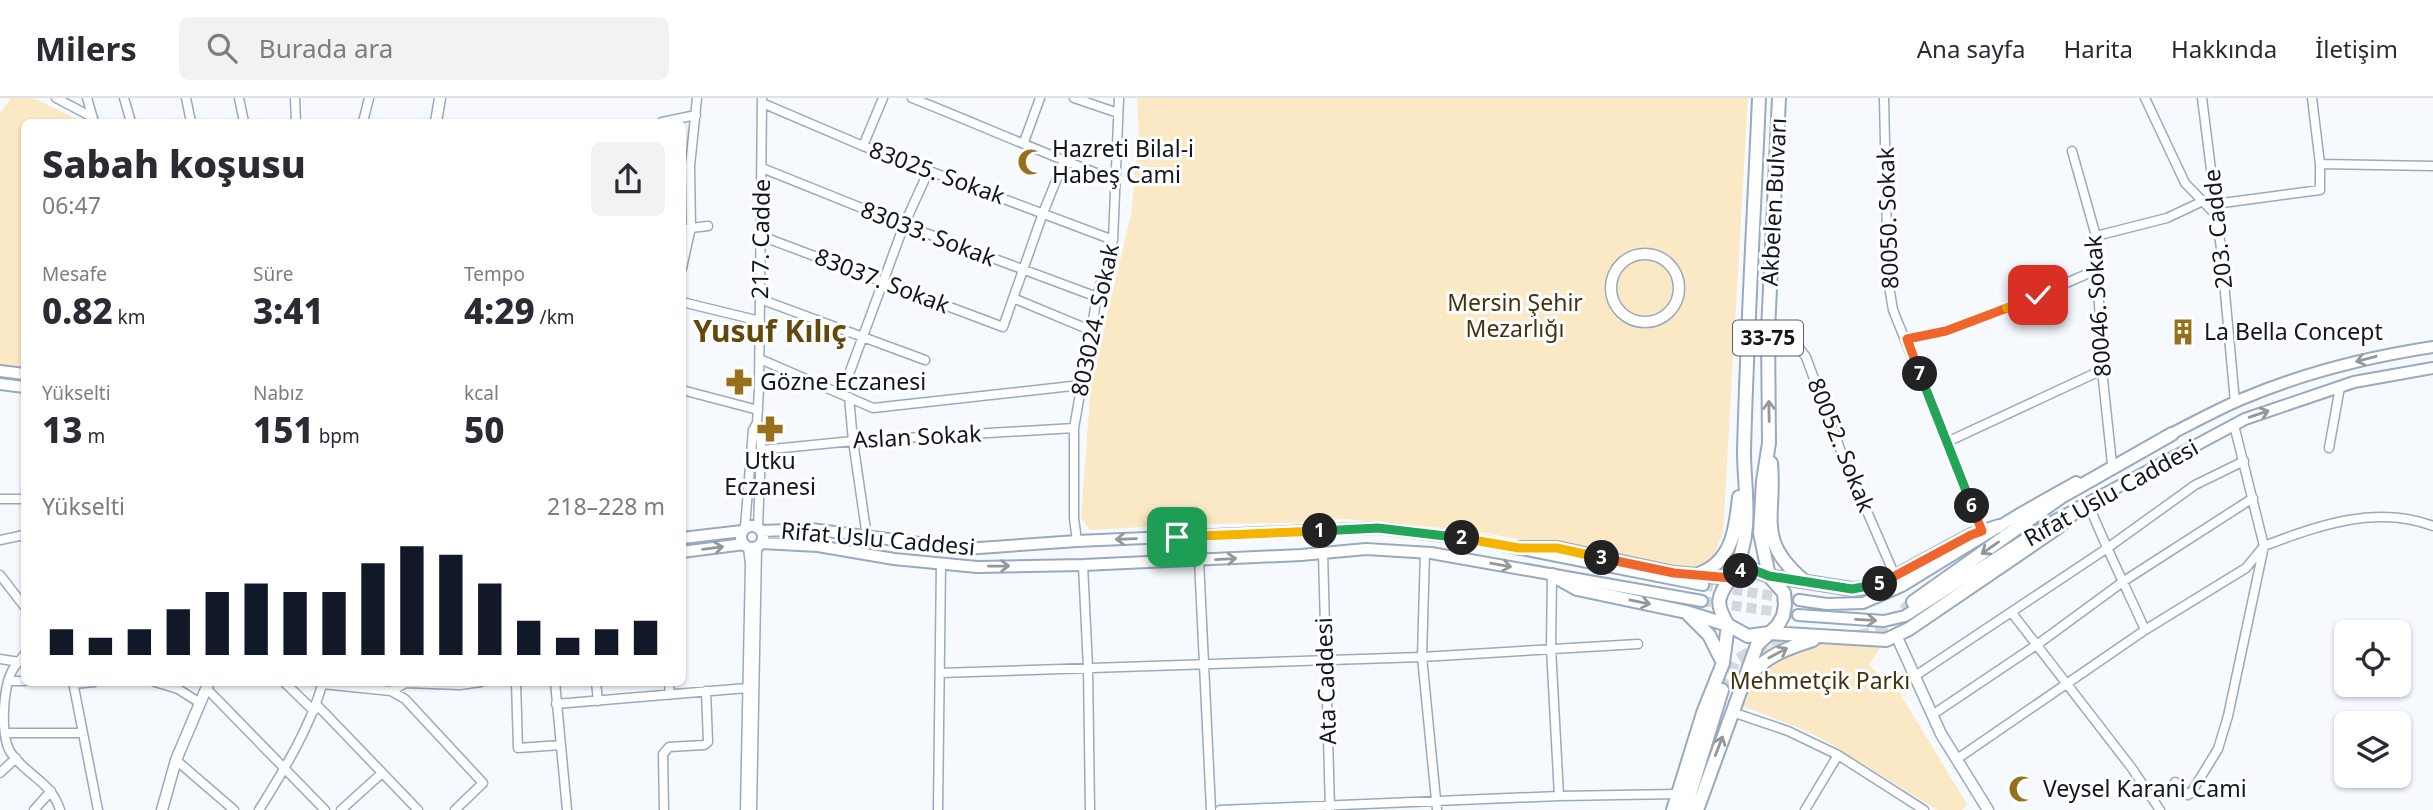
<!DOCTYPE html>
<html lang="tr">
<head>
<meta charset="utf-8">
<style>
  body { margin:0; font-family:"Noto Sans",sans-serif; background:#f2f2f3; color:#2b2b33; height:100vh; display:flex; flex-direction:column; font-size:26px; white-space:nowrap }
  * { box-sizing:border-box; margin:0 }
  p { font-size:23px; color:#7c7c81 }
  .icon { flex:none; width:38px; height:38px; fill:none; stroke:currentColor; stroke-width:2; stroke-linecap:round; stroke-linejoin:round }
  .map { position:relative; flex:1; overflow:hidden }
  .details { position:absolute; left:21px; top:21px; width:665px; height:567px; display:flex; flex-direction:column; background:#fff; border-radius:10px; box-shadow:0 2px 5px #0004 }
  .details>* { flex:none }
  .controls { position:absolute; left:2334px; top:522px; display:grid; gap:14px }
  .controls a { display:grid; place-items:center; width:77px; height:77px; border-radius:10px; background:#fff; box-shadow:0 2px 5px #0004; font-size:35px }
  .pin { position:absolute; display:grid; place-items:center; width:60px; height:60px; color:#fff; margin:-30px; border-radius:14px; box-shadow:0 4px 10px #0006 }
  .km { position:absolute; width:35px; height:35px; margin:-18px; border-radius:50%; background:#222; color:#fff; font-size:19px; line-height:35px; text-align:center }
  .round { display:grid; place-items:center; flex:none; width:74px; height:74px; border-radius:10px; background:#f2f2f3 }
  .headline { display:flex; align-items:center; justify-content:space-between; height:119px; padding:0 21px }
  h1 { font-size:38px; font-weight:800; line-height:52px }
  .figures { display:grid; grid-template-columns:repeat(3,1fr); gap:10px; height:119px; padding:7px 21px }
  .figures div { display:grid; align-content:center }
  .figures b { font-size:35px; font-weight:800 }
  .figures small { font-size:19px; font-weight:400 }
  .figures p { font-size:19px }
  .chart { height:196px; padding:14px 21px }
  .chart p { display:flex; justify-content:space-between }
  .chart svg { width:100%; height:126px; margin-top:7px; stroke:#111827; stroke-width:6 }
  header { display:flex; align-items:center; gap:42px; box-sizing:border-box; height:98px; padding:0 35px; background:#fff; border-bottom:2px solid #e1e1e2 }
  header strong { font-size:33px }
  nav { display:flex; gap:38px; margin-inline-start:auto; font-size:24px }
  .search { width:490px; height:63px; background:#f2f2f3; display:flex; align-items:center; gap:18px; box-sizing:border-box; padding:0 24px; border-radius:10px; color:#7c7c81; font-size:26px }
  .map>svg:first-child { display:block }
</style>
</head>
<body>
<header>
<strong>Milers</strong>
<div class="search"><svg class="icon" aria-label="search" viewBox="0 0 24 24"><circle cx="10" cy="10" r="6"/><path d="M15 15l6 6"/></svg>Burada ara</div>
<nav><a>Ana sayfa</a><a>Harita</a><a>Hakkında</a><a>İletişim</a></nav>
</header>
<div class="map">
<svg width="2433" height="712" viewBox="0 0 2433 712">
  <rect width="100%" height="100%" fill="#f6faff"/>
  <path fill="#fbe9c6" d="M11,0H33L83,24H24V271L0,268V15Z
    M1137,0H1748L1723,435L1711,464L1698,472L1467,432L1321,419L1300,425L1199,426L1090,432L1081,420L1091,285L1131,116L1139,39Z
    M1798,530L1873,535L1884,544L1869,567L1899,594L1967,706L1962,712H1937L1826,643L1797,629L1742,608C1755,561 1749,550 1798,530Z"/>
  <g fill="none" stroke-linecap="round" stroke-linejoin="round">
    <path stroke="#d4d8dd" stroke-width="10" stroke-dasharray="10 5" stroke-linecap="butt" d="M1703,487L1799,502
      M1702,503L1798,517"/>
    <path stroke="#d4d8dd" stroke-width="12" stroke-dasharray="12 6" stroke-linecap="butt" d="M1858,538L1881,533L1913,504
      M1722,592L1735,563L1777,539H1789"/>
    <g stroke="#98aac0" stroke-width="11">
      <path id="minor" d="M56,0L92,19
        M87,0L94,24
        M124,0L131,24
        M186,0L191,24
        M239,0L244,24
        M295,0L296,24
        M912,0C980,27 1047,57 1115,82
        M1074,0L1118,15
        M1884,0L1888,182L1893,212L1982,433
        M2145,0L2185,85L2216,117
        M2202,0L2221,151L2235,304
        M762,5L863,48L1113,142
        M363,24L369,0
        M662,24L696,17
        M1024,44L1040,0
        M863,48L883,0
        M2072,53L2096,138L2102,272L2112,366
        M2320,66L2433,68
        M762,70L904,127L1097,199
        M2215,106L2320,92V66L2312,0
        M682,131L708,128
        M761,138L1003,229L1043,115L1064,63
        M2096,138L2167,120L2203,103
        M682,170L691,129L690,68L697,0
        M1013,200L1090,232
        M760,201L925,262
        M682,204L760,223
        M1768,233L1794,243L1806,259L1840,351L1895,478
        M1907,241C1973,228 2034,199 2096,172
        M760,261L873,310L1081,287
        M682,292L758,312
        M842,295L904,127L929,72
        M849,299L853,343L867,439
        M1947,344L2102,272
        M2329,350L2340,289
        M761,352L853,343L1074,330
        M0,401H24
        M2088,405C2105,448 2126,489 2145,532
        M745,429L753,332L757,325
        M758,429L761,352L760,332L757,325L759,291L762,0
        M0,442L24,437
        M1077,443L1074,420V330L1097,199L1113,142L1119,0
        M1425,454L1422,559L1437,712
        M1323,455L1330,712
        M1199,462L1211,712
        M1083,467L1088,570L1090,712
        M0,477L24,508
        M1552,477L1551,550L1559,698
        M2012,515L2131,669L2160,712
        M24,557C20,563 14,568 11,575C3,593 0,638 11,655C27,678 51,683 60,712
        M0,561L19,564
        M940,575L1422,559L1638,546
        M1915,578L2106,451L2195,387L2244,363
        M8,583H24
        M73,584L98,712
        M155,584L178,591L200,605
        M284,584L314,613
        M516,584L518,650L561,647
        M555,584L567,712
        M596,584L598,603
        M669,584L670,597
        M74,586L94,584
        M322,586L391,593L405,601L483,685L455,712
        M207,591L325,712
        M391,593L406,585L460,587L481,584
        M556,606L747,590
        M317,607L418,712
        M1732,614L1788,633L1838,657
        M1932,617L2038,546L2124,483L2253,400
        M5,635H83
        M1957,661L2145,532L2246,470L2264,448L2234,327
        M176,662L234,712
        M0,675L16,660
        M2175,684L2188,697L2191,695L2218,651L2228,618L2264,448C2317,428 2377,406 2433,428
        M34,712L51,693
        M259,712C284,672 310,630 323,584
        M341,712L382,675
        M664,712L663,656L669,649L704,647L708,644L706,593
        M745,712L750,466L748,449
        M752,712L757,448
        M938,712L941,465
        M1220,712L1559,698L1678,696
        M1805,712L1838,657L1924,712"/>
    </g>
    <g stroke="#98aac0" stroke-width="13">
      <path id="tertiary" d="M436,24L440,0
        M1611 190a34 34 0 1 1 68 0a34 34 0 1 1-68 0Z
        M1896,537L1941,636L1988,712
        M162,712L176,662L209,584"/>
    </g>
    <g stroke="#98aac0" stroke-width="14">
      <path id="secondary" d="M0,273L24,276
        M0,286L24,289
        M2165,339C2191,326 2216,312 2242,301C2303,275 2368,259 2433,249
        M741 439a11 11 0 1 1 22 0a11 11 0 1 1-22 0Z
        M761,433L811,431L965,451L1077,443L1378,430L1476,442L1703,487
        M682,440L742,433
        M761,445L818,448L894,461L977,469L1083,467L1301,457L1366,451L1431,455L1702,503
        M682,454L744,446
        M1799,502L1827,506L1863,505L1902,488L2021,415L2076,384
        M1798,517L1884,523L1905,518L2054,423L2245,321L2354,284L2433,270"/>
    </g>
    <g stroke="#98aac0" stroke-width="16">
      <path id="primary" d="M1771,365C1776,419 1755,441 1803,482
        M1519,450H1557L1674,475L1730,480L1743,472L1751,471L1769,478L1852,491L1875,489L1971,437L1999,428
        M1698,476C1732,465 1736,430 1739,399
        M1552,477L1577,491L1686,514L1728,527L1748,538L1769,535L1886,542L1909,531L2057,430L2079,410
        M1913,504L2061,399L2172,336
        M1688,516L1709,537L1723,565
        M1748,579C1766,558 1787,550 1813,542
        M1673,712L1703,615L1723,565L1728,527C1714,504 1718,499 1731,479C1740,465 1745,444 1746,428C1748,403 1744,378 1744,353C1747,235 1754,118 1759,0
        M1685,712L1722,592
        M1697,712L1757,547L1778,527L1783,518L1785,507L1784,495L1769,478L1760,435L1763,383L1769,345L1768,233L1779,0"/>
    </g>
    <use href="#minor" stroke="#fff" stroke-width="8"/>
    <use href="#tertiary" stroke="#fff" stroke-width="10"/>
    <use href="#secondary" stroke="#fff" stroke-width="10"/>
    <use href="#primary" stroke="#fff" stroke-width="12"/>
  </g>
  <defs><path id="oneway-shaft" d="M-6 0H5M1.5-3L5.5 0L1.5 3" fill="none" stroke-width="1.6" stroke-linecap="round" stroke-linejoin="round" transform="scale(1.75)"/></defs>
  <g stroke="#93979a">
    <use href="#oneway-shaft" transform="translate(2366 261) rotate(165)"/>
    <use href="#oneway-shaft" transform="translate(1769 313) rotate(-91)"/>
    <use href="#oneway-shaft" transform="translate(2259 316) rotate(-19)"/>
    <use href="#oneway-shaft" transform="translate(1126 441) rotate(178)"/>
    <use href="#oneway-shaft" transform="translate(713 450) rotate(-7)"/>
    <use href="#oneway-shaft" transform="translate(1990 450) rotate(145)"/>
    <use href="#oneway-shaft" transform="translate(1226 461) rotate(-3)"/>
    <use href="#oneway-shaft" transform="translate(1501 467) rotate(10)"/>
    <use href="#oneway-shaft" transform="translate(999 468) rotate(-1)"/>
    <use href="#oneway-shaft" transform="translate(1640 504) rotate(12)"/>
    <use href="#oneway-shaft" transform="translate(1866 522) rotate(3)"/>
    <use href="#oneway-shaft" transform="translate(1778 555) rotate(-28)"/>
    <use href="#oneway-shaft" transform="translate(1719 648) rotate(-69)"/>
  </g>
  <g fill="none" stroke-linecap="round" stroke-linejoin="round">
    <g stroke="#fff" stroke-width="14">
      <path id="split-1" d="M1177,439L1320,433"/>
    </g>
    <g stroke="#fff" stroke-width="14">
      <path id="split-2" d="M1320,433L1378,430L1462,440"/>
    </g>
    <g stroke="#fff" stroke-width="14">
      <path id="split-3" d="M1462,440L1519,450H1557L1602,460"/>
    </g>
    <g stroke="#fff" stroke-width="14">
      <path id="split-4" d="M1602,460L1674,475L1731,480L1741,473"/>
    </g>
    <g stroke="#fff" stroke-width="14">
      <path id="split-5" d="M1741,473L1751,471L1769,478L1852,491L1880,486"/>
    </g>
    <g stroke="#fff" stroke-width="14">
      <path id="split-6" d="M1880,486L1971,437L1982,433L1972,408"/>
    </g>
    <g stroke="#fff" stroke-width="14">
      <path id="split-7" d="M1920,276L1972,408"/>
    </g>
    <g stroke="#fff" stroke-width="14">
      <path id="split-8" d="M1920,276L1907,241L1946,233L2007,210"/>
    </g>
    <g stroke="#fff" stroke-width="14">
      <path id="split-9" d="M2007,210L2038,197"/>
    </g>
    <use href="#split-1" stroke="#f5b400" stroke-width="9"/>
    <use href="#split-2" stroke="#22a559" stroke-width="9"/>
    <use href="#split-3" stroke="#f5b400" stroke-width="9"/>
    <use href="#split-4" stroke="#f0652b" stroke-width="9"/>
    <use href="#split-5" stroke="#22a559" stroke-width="9"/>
    <use href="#split-6" stroke="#f0652b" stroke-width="9"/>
    <use href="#split-7" stroke="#22a559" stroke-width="9"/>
    <use href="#split-8" stroke="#f0652b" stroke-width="9"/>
    <use href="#split-9" stroke="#f5b400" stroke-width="9"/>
  </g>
  <defs>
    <g id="mosque-bare" transform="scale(2.1)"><path d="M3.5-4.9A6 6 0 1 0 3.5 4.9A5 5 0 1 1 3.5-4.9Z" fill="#96701a" stroke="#fff" stroke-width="2.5" paint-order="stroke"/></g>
    <g id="building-bare" transform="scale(2.1)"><path d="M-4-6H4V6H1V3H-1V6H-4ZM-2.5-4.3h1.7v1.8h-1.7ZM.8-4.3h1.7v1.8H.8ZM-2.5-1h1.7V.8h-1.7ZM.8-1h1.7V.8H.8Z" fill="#96701a" stroke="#fff" stroke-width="2.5" paint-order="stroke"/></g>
    <g id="pharmacy-bare" transform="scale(2.1)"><path d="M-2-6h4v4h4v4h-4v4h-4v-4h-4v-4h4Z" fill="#96701a" stroke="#fff" stroke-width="2.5" paint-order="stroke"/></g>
  </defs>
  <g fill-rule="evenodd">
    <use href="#mosque-bare" x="1031" y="64"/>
    <use href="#building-bare" x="2183" y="234"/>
    <use href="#pharmacy-bare" x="739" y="284"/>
    <use href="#pharmacy-bare" x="770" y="331"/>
    <use href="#mosque-bare" x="2022" y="691"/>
  </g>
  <g text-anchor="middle" stroke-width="6" stroke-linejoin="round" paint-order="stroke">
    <rect fill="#fff" stroke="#585d62" stroke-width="2" x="1733" y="222.5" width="70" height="35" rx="5"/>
    <g font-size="21" font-weight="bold" fill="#10171f">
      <text x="1768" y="247">33-75</text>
    </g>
    <g font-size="23" fill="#10171f" stroke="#fff" text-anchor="start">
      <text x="1052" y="59">Hazreti Bilal-i<tspan x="1052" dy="26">Habeş Cami</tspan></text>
      <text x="2204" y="242">La Bella Concept</text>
      <text x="760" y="292">Gözne Eczanesi</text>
      <text x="770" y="371" text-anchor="middle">Utku<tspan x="770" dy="26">Eczanesi</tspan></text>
      <text x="2043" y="699">Veysel Karani Cami</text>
    </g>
    <g font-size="23" fill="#10171f" stroke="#fff">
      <text transform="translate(937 75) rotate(20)" y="8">83025. Sokak</text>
      <text transform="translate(1774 104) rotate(-87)" y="8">Akbelen Bulvarı</text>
      <text transform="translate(1888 120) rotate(-92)" y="8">80050. Sokak</text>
      <text transform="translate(2218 131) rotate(-96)" y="8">203. Cadde</text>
      <text transform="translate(928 136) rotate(21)" y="8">83033. Sokak</text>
      <text transform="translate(761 141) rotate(-89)" y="8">217. Cadde</text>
      <text transform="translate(882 183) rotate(21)" y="8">83037. Sokak</text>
      <text transform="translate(2098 208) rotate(-94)" y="8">80046. Sokak</text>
      <text transform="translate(1095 222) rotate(-78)" y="8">803024. Sokak</text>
      <text transform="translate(917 339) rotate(-3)" y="8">Aslan Sokak</text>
      <text transform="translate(1841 347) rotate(68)" y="8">80052. Sokak</text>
      <text transform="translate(2111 395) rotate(-29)" y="8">Rıfat Uslu Caddesi</text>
      <text transform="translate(878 441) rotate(5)" y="8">Rifat Uslu Caddesi</text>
      <text transform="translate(1326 583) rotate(-92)" y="8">Ata Caddesi</text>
    </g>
    <g font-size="23" fill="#45330d" stroke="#fff">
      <text x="1515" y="213">Mersin Şehir<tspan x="1515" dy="26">Mezarlığı</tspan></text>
      <text x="1820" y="591">Mehmetçik Parkı</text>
    </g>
    <g font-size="30" font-weight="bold" fill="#62480c" stroke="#fff">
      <text x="770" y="244">Yusuf Kılıç</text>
    </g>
  </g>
</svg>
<div class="controls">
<a><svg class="icon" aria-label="locate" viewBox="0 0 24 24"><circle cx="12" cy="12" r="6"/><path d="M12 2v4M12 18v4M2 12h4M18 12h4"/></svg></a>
<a><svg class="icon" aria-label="layers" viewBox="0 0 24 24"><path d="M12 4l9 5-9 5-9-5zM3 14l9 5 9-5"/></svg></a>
</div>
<div class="pin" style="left:1177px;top:439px;background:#1e9e55"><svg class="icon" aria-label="arrive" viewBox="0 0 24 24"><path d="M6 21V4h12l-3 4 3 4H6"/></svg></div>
<div class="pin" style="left:2038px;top:197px;background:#d93025"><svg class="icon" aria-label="check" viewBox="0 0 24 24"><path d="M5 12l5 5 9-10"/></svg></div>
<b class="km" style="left:1320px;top:433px">1</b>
<b class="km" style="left:1462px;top:440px">2</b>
<b class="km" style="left:1602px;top:460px">3</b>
<b class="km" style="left:1741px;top:473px">4</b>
<b class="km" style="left:1880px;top:486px">5</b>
<b class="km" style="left:1972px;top:408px">6</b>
<b class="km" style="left:1920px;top:276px">7</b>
<section class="details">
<div class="headline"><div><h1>Sabah koşusu</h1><p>06:47</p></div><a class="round"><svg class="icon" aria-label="share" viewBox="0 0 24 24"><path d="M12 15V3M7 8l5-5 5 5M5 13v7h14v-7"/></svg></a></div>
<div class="figures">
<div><p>Mesafe</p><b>0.82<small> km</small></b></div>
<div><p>Süre</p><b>3:41</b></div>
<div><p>Tempo</p><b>4:29<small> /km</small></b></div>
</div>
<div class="figures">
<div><p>Yükselti</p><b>13<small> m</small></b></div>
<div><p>Nabız</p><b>151<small> bpm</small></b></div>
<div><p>kcal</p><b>50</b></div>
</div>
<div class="chart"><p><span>Yükselti</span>218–228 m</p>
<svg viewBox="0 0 160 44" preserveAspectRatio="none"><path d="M5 44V35M15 44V38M25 44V35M35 44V28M45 44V22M55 44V19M65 44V22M75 44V22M85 44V12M95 44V6M105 44V9M115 44V19M125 44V32M135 44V38M145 44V35M155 44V32"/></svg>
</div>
</section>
</div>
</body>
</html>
